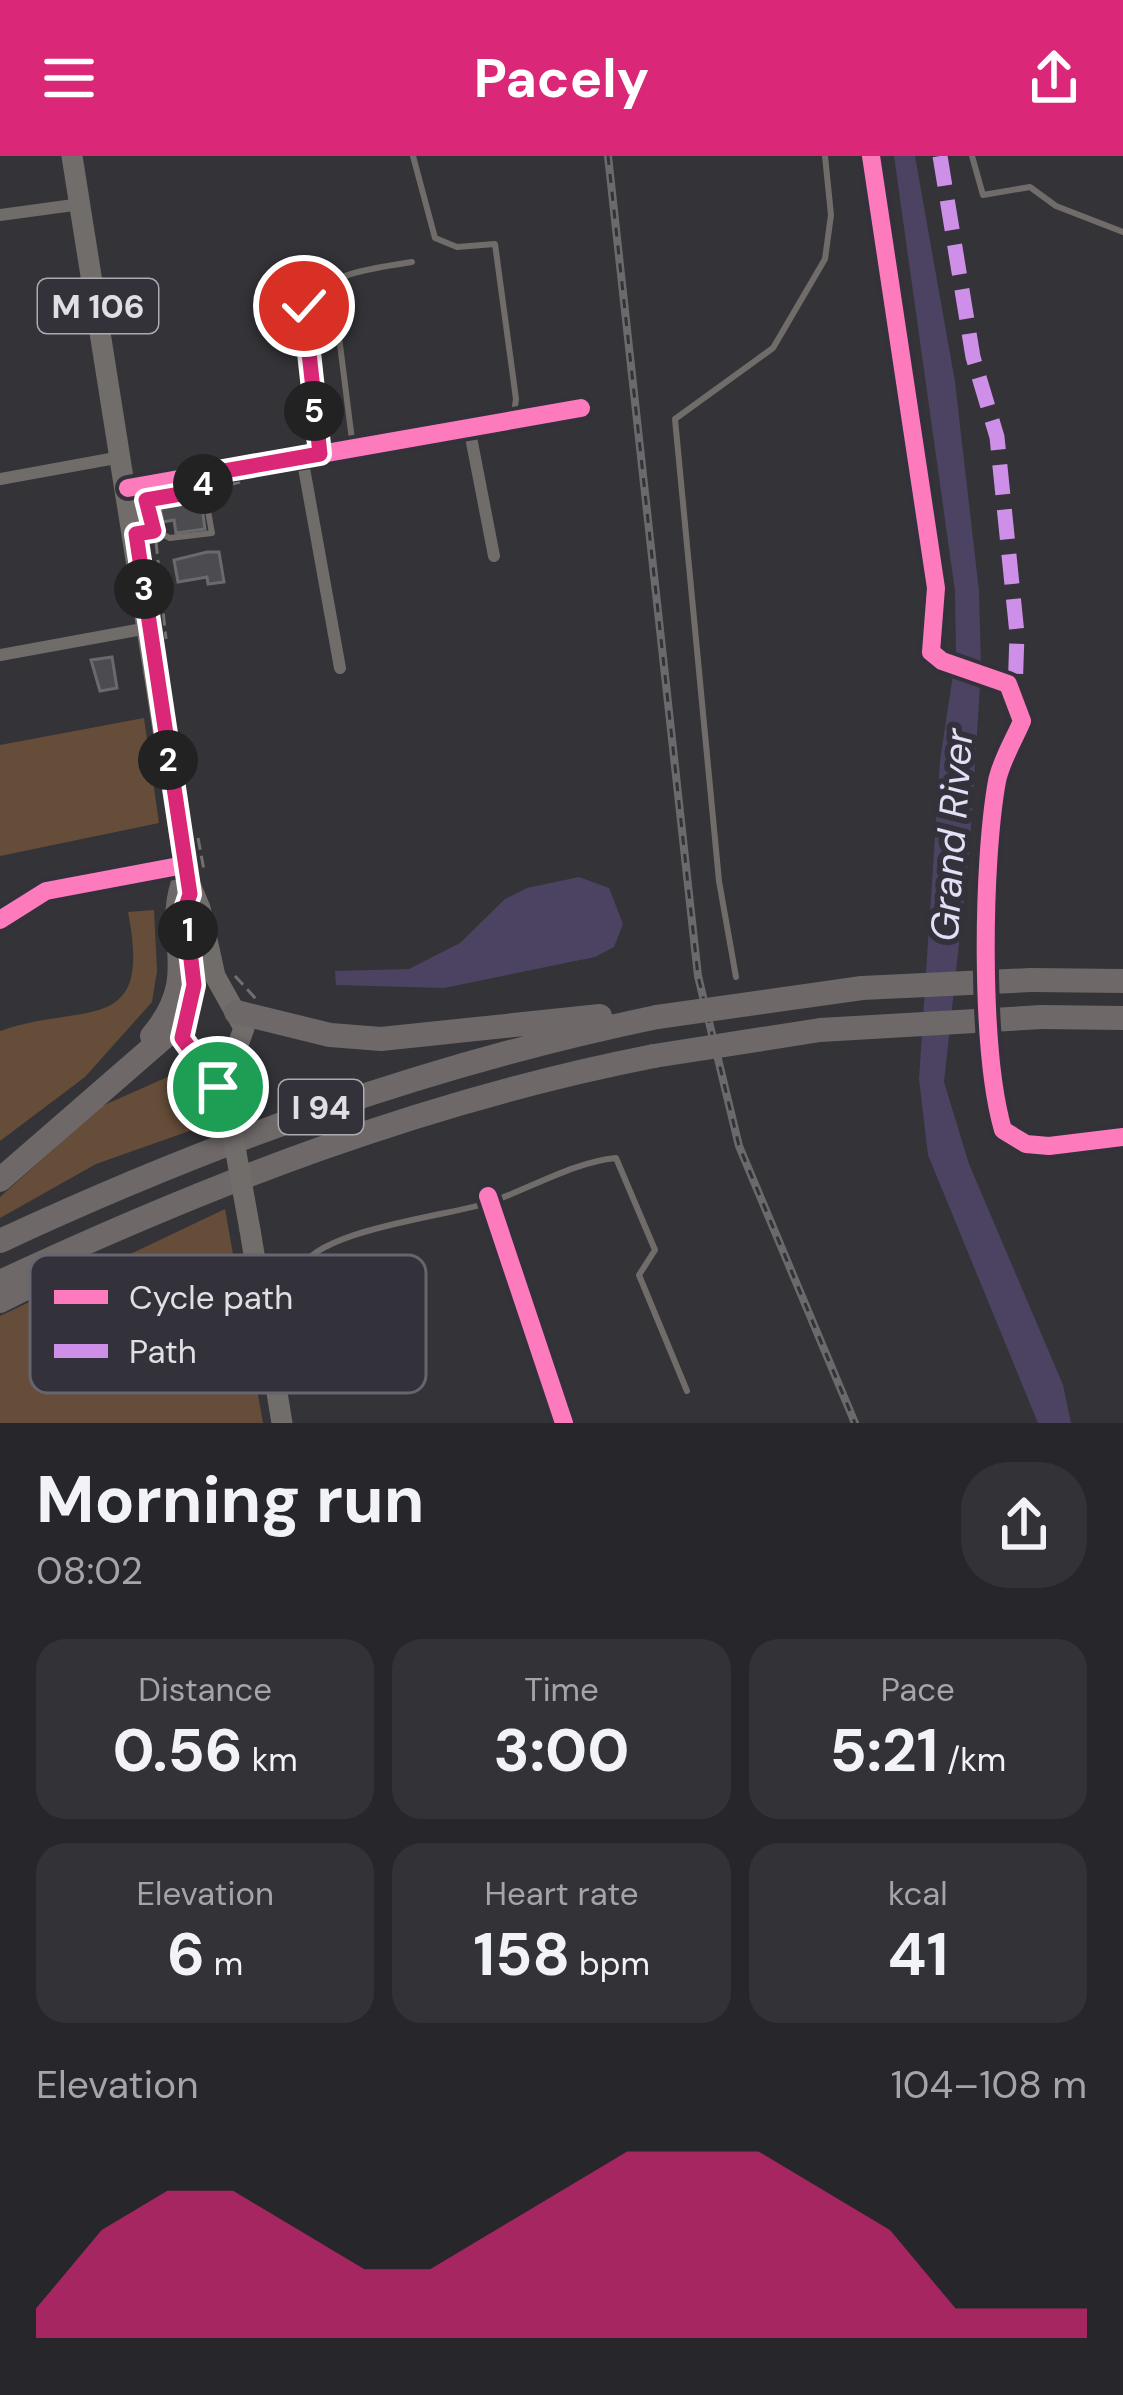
<!DOCTYPE html>
<html lang="en">
<head>
<meta charset="utf-8">
<style>
  body { margin:0; font-family:"DM Sans",sans-serif; background:#333236; color:#f1f3f6; height:100vh; display:flex; flex-direction:column; font-size:45px; white-space:nowrap }
  * { box-sizing:border-box; margin:0 }
  p { font-size:39px; color:#a4a5a8 }
  .icon { flex:none; width:66px; height:66px; fill:none; stroke:currentColor; stroke-width:2; stroke-linecap:round; stroke-linejoin:round }
  .map { position:relative; height:1267px; overflow:hidden }
  .panel { display:flex; flex-direction:column; background:#27262a; flex:1 }
  .panel>* { flex:none }
  .pin { position:absolute; display:grid; place-items:center; width:102px; height:102px; color:#fff; margin:-51px; border:6px solid #fff; border-radius:50%; box-shadow:0 3px 12px #0007 }
  .km { position:absolute; width:60px; height:60px; margin:-30px; border-radius:50%; background:#222; color:#fff; font-size:33px; line-height:60px; text-align:center }
  .round { display:grid; place-items:center; flex:none; width:126px; height:126px; border-radius:48px; background:#333236 }
  .summary { display:flex; align-items:center; justify-content:space-between; height:204px; padding:0 36px }
  h1 { font-size:66px; font-weight:700; line-height:90px }
  .figures { display:grid; grid-template-columns:repeat(3,1fr); gap:18px; height:204px; padding:12px 36px }
  .figures div { display:grid; align-content:center; border-radius:30px; background:#333236; text-align:center }
  .figures b { font-size:60px; font-weight:700 }
  .figures small { font-size:33px; font-weight:400 }
  .figures p { font-size:33px }
  .chart { height:336px; padding:24px 36px }
  .chart p { display:flex; justify-content:space-between }
  .chart svg { width:100%; height:216px; margin-top:12px; fill:#db2777; opacity:.7 }
  header { display:flex; justify-content:space-between; align-items:center; height:156px; padding:0 36px; background:#db2777; color:#fff; font-size:54px; font-weight:700 }
  .map>svg:first-child { display:block }
</style>
</head>
<body>
<header><svg class="icon" aria-label="menu" viewBox="0 0 24 24"><path d="M4 6h16M4 12h16M4 18h16"/></svg>Pacely<svg class="icon" aria-label="share" viewBox="0 0 24 24"><path d="M12 15V3M7 8l5-5 5 5M5 13v7h14v-7"/></svg></header>
<div class="map">
<svg width="1123" height="1267" viewBox="0 0 1123 1267">
  <rect width="100%" height="100%" fill="#343338"/>
  <path fill="#654d39" d="M144,562L159,667L0,700V589Z
    M154,754L157,815L152,846L85,921L0,985V875C85,845 153,882 128,756Z
    M172,919L209,947L212,967L96,1008L0,1062V1041L102,950Z
    M225,1053L263,1267H0V1160Z"/>
  <path fill="#4c4362" d="M894,0H915L955,226L979,435L981,514L970,686L944,926L969,1008L1063,1229L1071,1267H1038L928,999L919,923L940,605L956,498L955,435Z
    M579,721L609,732L623,768L614,791L595,801L444,832L336,829L335,815L409,813L460,787L505,743L527,732Z"/>
  <path fill="#4c4b4f" stroke="#6a696d" stroke-width="3" d="M201,344L205,373L176,377L174,364L163,366L160,350Z
    M207,396H219L224,426L208,428L207,421L178,426L174,404Z
    M112,501L117,532L100,535L91,504Z"/>
  <g fill="none" stroke-linecap="round" stroke-linejoin="round">
    <path stroke="#726f6e" stroke-width="3" stroke-dasharray="12 6" stroke-linecap="butt" d="M213,333L240,326
      M152,365L146,344L198,336
      M156,386L166,483
      M198,682L204,714
      M235,820L256,843"/>
    <path stroke="#706c69" stroke-width="6" d="M413,0L435,82L457,91L495,88L516,243L513,264
      M972,0L983,39L1030,31L1056,50L1123,76
      M332,125L353,292
      M320,298L304,150C330,115 372,113 412,106
      M139,378L155,375L170,382L212,377L202,322
      M736,821L719,725L675,263L773,192L825,103L831,59L825,0
      M303,1142L300,1114C317,1073 450,1060 491,1046C531,1032 574,1006 616,1002L655,1094L639,1119L687,1235"/>
    <path stroke="#706c69" stroke-width="12" d="M0,59L81,48
      M469,271L494,400
      M302,301L340,512
      M0,323L121,301
      M128,332L581,252
      M0,499L148,472
      M0,764L46,735L184,709
      M488,1040L564,1267"/>
    <path stroke="#716d6b" stroke-width="21" d="M72,0L186,719L200,752L215,820L244,872L228,917L227,947
      M187,768L195,821L183,886L226,946
      M250,1074L282,1267"/>
    <path stroke="#6e6968" stroke-width="24" d="M1031,824L1123,825
      M236,856L330,879L381,883L600,860
      M1042,861L1123,862
      M152,880C206,817 160,778 186,719
      M0,1024L184,864
      M0,1085C213,986 426,909 657,861
      M0,1126C212,1027 424,945 654,900
      M0,1145L48,1121"/>
    <g stroke="#6b6a6b" stroke-width="8">
      <path id="rail" d="M608,0L698,820L739,990L855,1267"/>
    </g>
    <use href="#rail" stroke="#33313a" stroke-width="3" stroke-dasharray="9" stroke-linecap="butt"/>
    <path stroke="#716d6b" stroke-width="21" d="M227,947L250,1074"/>
    <path stroke="#6e6968" stroke-width="24" d="M657,861L862,832L1031,824
      M654,900L820,874L1042,861"/>
    <path stroke="#ce8fe9" stroke-width="15" stroke-dasharray="30 15" stroke-linecap="butt" d="M940,0L973,201L997,281L1017,478L1015,538"/>
    <g stroke="#33313a" stroke-width="26">
      <path id="cycleway" d="M871,0L936,432L931,496L942,505L1008,528L1022,565C1014,584 1001,605 997,625C982,709 980,894 1003,974L1026,988L1049,990L1123,981
        M128,332L581,252
        M0,764L46,735L184,709
        M488,1040L564,1267"/>
    </g>
    <use href="#cycleway" stroke="#fd7abc" stroke-width="18"/>
  </g>
  <g fill="none" stroke-linecap="round" stroke-linejoin="round">
    <g stroke="#fff" stroke-width="24">
      <path id="route" d="M218,931L182,882L194,829L185,753L190,738L136,378L154,375L146,344L204,334L201,319L320,298L304,150"/>
    </g>
    <use href="#route" stroke="#db2777" stroke-width="15"/>
  </g>
  <g text-anchor="middle" stroke-width="12" stroke-linejoin="round" paint-order="stroke">
    <g fill="#33313a" stroke="#adabb2" stroke-width="3">
      <rect x="38" y="123" width="120" height="54" rx="9"/>
      <rect x="279" y="924" width="84" height="54" rx="9"/>
    </g>
    <g font-size="33" font-weight="bold" fill="#e1dfe6">
      <text x="98" y="162">M 106</text>
      <text x="321" y="963">I 94</text>
    </g>
    <g font-size="39" font-style="italic" fill="#e4def7" stroke="#33313a">
      <text transform="translate(951 679) rotate(-86)" y="14">Grand River</text>
    </g>
  </g>
  <rect x="30" y="1099" width="396" height="138" rx="18" fill="#33313a" stroke="#67656e" stroke-width="3"/>
  <rect x="54" y="1134" width="54" height="14" fill="#fd7abc"/>
  <rect x="54" y="1188" width="54" height="14" fill="#ce8fe9"/>
  <g font-size="33" fill="#e1dfe6">
    <text x="129" y="1153">Cycle path</text>
    <text x="129" y="1207">Path</text>
  </g>
</svg>
<div class="pin" style="left:218px;top:931px;background:#1e9e55"><svg class="icon" aria-label="arrive" viewBox="0 0 24 24"><path d="M6 21V4h12l-3 4 3 4H6"/></svg></div>
<div class="pin" style="left:304px;top:150px;background:#d93025"><svg class="icon" aria-label="check" viewBox="0 0 24 24"><path d="M5 12l5 5 9-10"/></svg></div>
<b class="km" style="left:188px;top:774px">1</b>
<b class="km" style="left:168px;top:604px">2</b>
<b class="km" style="left:144px;top:433px">3</b>
<b class="km" style="left:203px;top:328px">4</b>
<b class="km" style="left:314px;top:255px">5</b>
</div>
<section class="panel">
<div class="summary"><div><h1>Morning run</h1><p>08:02</p></div><a class="round"><svg class="icon" aria-label="share" viewBox="0 0 24 24"><path d="M12 15V3M7 8l5-5 5 5M5 13v7h14v-7"/></svg></a></div>
<div class="figures">
<div><p>Distance</p><b>0.56<small> km</small></b></div>
<div><p>Time</p><b>3:00</b></div>
<div><p>Pace</p><b>5:21<small> /km</small></b></div>
</div>
<div class="figures">
<div><p>Elevation</p><b>6<small> m</small></b></div>
<div><p>Heart rate</p><b>158<small> bpm</small></b></div>
<div><p>kcal</p><b>41</b></div>
</div>
<div class="chart"><p><span>Elevation</span>104–108 m</p>
<svg viewBox="0 0 160 44" preserveAspectRatio="none"><path d="M0 44V38L10 22L20 14L30 14L40 22L50 30L60 30L70 22L80 14L90 6L100 6L110 6L120 14L130 22L140 38L150 38L160 38V44z"/></svg>
</div>
</section>
</body>
</html>
